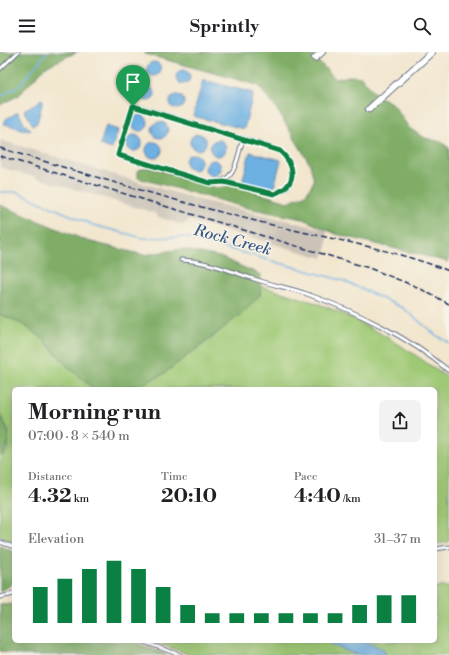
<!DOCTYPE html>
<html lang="en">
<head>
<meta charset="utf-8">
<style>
  body { margin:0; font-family:"Libre Bodoni",serif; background:#f2f2f2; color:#202124; height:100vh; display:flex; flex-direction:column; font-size:15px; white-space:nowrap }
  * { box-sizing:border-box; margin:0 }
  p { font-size:13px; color:#757577 }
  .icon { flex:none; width:22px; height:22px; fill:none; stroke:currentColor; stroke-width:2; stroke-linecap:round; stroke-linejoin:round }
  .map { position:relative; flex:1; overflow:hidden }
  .drawer { position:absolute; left:12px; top:335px; width:425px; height:256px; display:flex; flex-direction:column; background:#fff; border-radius:6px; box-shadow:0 4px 16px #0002 }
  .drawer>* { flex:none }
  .pin { position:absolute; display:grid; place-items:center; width:34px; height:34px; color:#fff; margin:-41px -17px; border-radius:50% 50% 50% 0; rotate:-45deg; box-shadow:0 0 4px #0007 }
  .pin .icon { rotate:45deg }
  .round { display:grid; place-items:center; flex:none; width:42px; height:42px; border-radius:6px; background:#f2f2f2 }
  .head { display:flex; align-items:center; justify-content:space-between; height:68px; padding:0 16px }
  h1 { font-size:22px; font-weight:700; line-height:30px }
  .figures { display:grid; grid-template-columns:repeat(3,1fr); gap:6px; height:68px; padding:4px 16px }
  .figures div { display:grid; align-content:center }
  .figures b { font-size:20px; font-weight:700 }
  .figures small { font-size:11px; font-weight:400 }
  .figures p { font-size:11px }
  .chart { height:112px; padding:8px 16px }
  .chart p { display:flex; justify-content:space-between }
  .chart svg { width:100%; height:72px; margin-top:4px; stroke:#0b8043; stroke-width:6 }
  header { display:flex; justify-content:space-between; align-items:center; height:52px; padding:0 16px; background:#fff; font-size:18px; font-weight:700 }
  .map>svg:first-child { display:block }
</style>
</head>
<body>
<header><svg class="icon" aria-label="menu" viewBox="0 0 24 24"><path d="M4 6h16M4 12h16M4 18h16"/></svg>Sprintly<svg class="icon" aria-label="search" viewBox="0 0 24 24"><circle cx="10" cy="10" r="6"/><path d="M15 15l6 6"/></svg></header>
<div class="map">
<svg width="449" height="603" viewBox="0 0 449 603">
  <rect width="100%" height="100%" fill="#f7f3e8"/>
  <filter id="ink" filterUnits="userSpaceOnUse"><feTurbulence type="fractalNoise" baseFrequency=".025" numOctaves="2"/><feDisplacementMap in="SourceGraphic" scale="8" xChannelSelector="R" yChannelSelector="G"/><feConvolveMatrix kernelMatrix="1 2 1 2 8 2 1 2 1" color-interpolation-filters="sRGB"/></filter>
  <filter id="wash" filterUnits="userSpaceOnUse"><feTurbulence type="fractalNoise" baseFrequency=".012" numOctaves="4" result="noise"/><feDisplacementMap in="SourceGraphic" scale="16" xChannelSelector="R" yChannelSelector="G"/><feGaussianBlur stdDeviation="0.9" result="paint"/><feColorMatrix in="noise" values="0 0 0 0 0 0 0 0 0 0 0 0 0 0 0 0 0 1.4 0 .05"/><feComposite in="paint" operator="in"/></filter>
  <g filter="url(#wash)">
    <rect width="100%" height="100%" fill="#f2e6ce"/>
    <path fill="#cbc3b8" d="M0,88L195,147L327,178V194L323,206L189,168L183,173L158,165L155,161L0,115Z"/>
    <path fill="#9fc975" stroke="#5d7c6a" d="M260,234C281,240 302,246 322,253C368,271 410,298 449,327V490L435,492V337H109L137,334L190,302L212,286L260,243Z
      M0,262L24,273L43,287L68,315L94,337H14V491L0,485V406L8,398L9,379L0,362Z
      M435,535H449V603H386V601L364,589H435Z
      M153,589H322L357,603H190Z"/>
    <path fill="#7fad66" stroke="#4d6e62" d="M0,0H77L45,15L19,43L0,53Z
      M146,0H309L336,27L349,24L361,25L376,43L393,52L409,76L425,86L441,90L449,96V210L336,182L303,167L248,156L138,126V118L148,115L218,136L231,133L288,150L306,142L314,129L310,112L290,79L274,53L257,33L145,2Z
      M0,153L87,189L144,203L181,197L220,205L261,223L260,243L244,260L162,323L138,334L94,337L68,315L43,287L24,273L0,262Z
      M0,362C9,379 14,391 0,406Z
      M0,494L14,500V531L0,540Z
      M14,552V589H132L167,603H20L0,599V553Z"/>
    <path fill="#6db0e2" stroke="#4470a0" d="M147 17a7 7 0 1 1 14 0a7 7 0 1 1-14 0Z
      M176 25a7 7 0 1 1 14 0a7 7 0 1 1-14 0Z
      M203,28L253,41L244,77L193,64Z
      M141 42a7 7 0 1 1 14 0a7 7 0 1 1-14 0Z
      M170 50a7 7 0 1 1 14 0a7 7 0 1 1-14 0Z
      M41,47L43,48L37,71L33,73L24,58L37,51Z
      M18,60L26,74L31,77L30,79L4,72L6,67Z
      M132 71a8 8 0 1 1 16 0a8 8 0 1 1-16 0Z
      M152 78a8 8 0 1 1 16 0a8 8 0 1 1-16 0Z
      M106,74L118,78L112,97L100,93Z
      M190 90a8 8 0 1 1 16 0a8 8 0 1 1-16 0Z
      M126 91a8 8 0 1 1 16 0a8 8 0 1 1-16 0Z
      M210 96a8 8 0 1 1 16 0a8 8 0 1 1-16 0Z
      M146 98a8 8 0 1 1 16 0a8 8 0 1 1-16 0Z
      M250,100L281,108L273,139L242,131Z
      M185 110a8 8 0 1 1 16 0a8 8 0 1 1-16 0Z
      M205 116a8 8 0 1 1 16 0a8 8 0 1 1-16 0Z
      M331,589H364L383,597L386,603H357L332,593Z"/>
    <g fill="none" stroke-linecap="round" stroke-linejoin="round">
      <path stroke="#6db0e2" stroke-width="1.5" d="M0,45L20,33L47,0
        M0,140H17L93,173L143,186L186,185L344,229L403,256L437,284L449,291"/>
    </g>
  </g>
  <g filter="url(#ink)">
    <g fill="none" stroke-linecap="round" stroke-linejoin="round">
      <g stroke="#666f85" stroke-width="5">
        <path id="lane" d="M0,17L18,0
          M224,130L274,142C279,140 286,138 289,133C296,121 290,105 278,99C264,91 245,88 229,83C197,73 165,63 133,53L118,103L210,131C237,131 236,108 243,87
          M181,208C207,209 230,219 254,227C272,233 290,236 307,242C356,259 410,286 449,319
          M0,490L14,495
          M435,497L449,495
          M0,545L14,542
          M141,589L180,603"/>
      </g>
      <g stroke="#666f85" stroke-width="8">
        <path id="street" d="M315,6L322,0
          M369,57L432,0"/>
      </g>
      <use href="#lane" stroke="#fff" stroke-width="3"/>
      <use href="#street" stroke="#fff" stroke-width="6"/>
      <path stroke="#1b2f5e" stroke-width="1.5" stroke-dasharray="6 3" stroke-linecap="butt" d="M0,96C89,123 177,150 268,172C329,187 390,196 449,219
        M0,104L369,216L417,235L449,252"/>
    </g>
  </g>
  <g fill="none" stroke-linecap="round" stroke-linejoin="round" filter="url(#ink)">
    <g stroke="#fff" stroke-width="8">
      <path id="route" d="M133,54L280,99C297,115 297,133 274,142L224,130L210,131L118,103Z"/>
    </g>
    <use href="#route" stroke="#0b8043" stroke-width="5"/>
  </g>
  <g text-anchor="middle" stroke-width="3" stroke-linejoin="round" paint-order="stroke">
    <g font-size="16" font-style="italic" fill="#345686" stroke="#f7f3e8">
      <text transform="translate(233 187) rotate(15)" y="6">Rock Creek</text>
    </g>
  </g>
</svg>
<div class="pin" style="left:133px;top:54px;background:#1e9e55"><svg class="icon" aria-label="arrive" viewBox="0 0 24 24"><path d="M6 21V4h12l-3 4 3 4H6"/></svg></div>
<section class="drawer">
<div class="head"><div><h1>Morning run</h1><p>07:00 · 8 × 540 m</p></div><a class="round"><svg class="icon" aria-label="share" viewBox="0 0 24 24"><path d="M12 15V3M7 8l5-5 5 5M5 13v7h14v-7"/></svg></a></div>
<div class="figures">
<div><p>Distance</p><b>4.32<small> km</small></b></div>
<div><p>Time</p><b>20:10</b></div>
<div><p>Pace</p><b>4:40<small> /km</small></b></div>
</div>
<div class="chart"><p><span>Elevation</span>31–37 m</p>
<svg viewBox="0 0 160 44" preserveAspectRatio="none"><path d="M5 44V22M15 44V17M25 44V11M35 44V6M45 44V11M55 44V22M65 44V33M75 44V38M85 44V38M95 44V38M105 44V38M115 44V38M125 44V38M135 44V33M145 44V27M155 44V27"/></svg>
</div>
</section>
</div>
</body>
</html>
